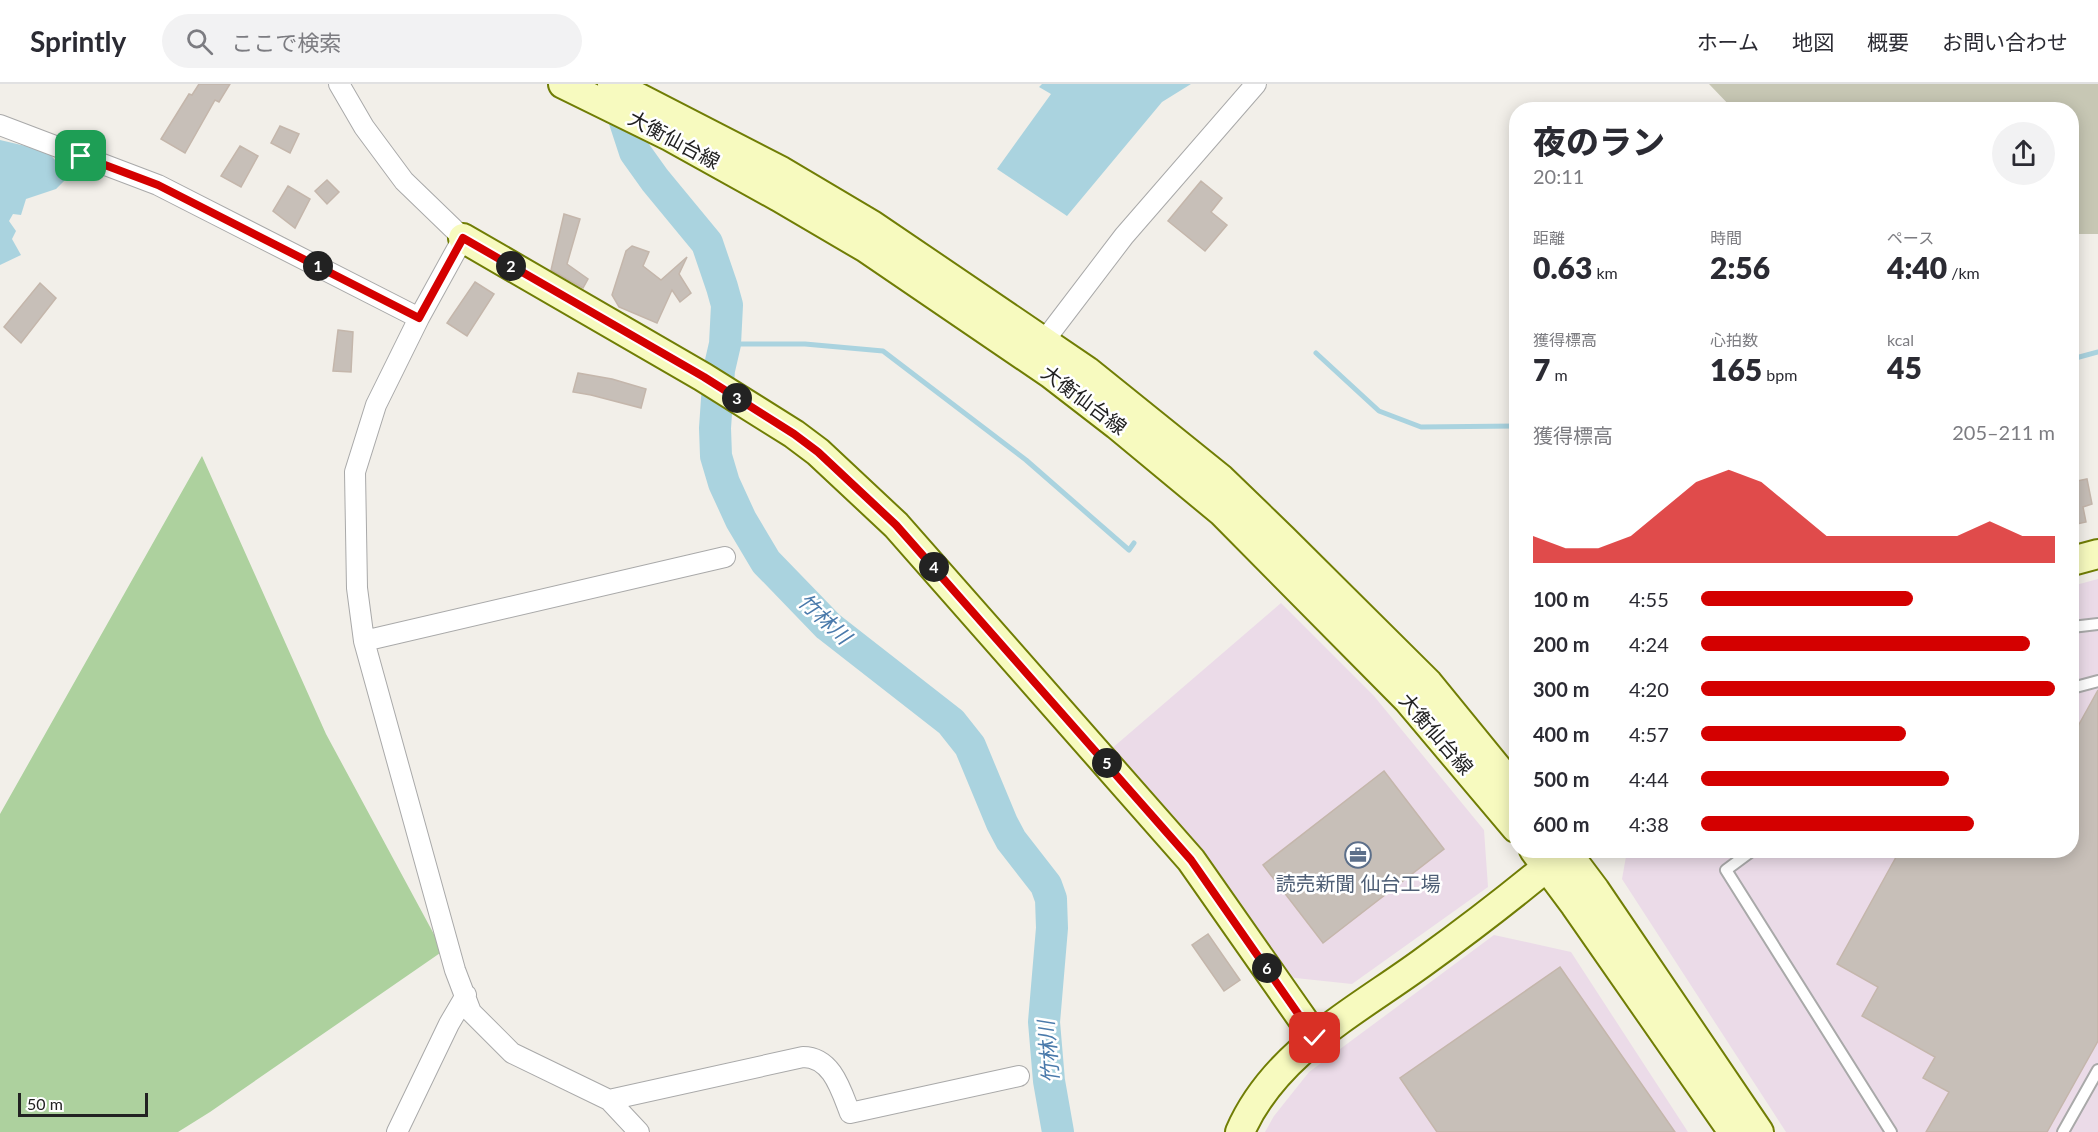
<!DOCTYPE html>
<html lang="ja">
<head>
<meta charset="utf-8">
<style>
  body { margin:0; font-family:Lato,"Noto Sans JP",sans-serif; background:#f2f2f3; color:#2b2b33; height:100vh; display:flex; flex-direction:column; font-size:22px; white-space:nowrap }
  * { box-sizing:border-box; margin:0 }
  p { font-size:20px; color:#7c7c81 }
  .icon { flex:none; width:33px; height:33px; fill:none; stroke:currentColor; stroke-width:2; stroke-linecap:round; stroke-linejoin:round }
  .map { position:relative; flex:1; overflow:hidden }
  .details { position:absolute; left:1509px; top:18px; width:570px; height:756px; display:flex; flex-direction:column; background:#fff; border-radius:24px; box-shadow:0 3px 15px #0003 }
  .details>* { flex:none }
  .scale { position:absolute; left:18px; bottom:15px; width:130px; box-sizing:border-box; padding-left:6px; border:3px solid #222; border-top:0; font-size:16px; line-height:21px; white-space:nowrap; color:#222; -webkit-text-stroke:4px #fff; paint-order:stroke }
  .pin { position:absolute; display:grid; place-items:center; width:51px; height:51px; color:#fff; margin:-26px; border-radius:12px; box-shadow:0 3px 9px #0006 }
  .km { position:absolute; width:30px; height:30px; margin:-15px; border-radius:50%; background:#222; color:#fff; font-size:16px; line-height:30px; text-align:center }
  .round { display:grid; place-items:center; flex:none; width:63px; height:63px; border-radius:32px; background:#f2f2f3 }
  .summary { display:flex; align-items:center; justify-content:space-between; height:102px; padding:0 24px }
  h1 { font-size:33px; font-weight:800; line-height:45px }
  .figures { display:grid; grid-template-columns:repeat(3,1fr); gap:9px; height:102px; padding:6px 24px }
  .figures div { display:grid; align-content:center }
  .figures b { font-size:30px; font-weight:800 }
  .figures small { font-size:16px; font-weight:400 }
  .figures p { font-size:16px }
  .chart { height:168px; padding:12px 24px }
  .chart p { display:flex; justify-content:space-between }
  .chart svg { width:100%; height:108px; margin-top:6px; fill:#d40000; opacity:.7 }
  ul { padding:0 24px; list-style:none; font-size:20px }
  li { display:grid; grid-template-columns:96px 72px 1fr; align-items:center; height:45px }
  li i { height:15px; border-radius:8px; background:#d40000 }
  header { display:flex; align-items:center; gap:36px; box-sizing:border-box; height:84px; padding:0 30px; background:#fff; border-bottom:2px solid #e1e1e2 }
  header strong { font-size:28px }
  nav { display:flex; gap:33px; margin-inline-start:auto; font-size:21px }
  .search { width:420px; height:54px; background:#f2f2f3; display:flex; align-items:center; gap:15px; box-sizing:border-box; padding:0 21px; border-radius:33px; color:#7c7c81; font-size:22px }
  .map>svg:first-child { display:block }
</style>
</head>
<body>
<header>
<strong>Sprintly</strong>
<div class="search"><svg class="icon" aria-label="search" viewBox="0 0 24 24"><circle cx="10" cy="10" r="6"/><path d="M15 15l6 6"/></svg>ここで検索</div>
<nav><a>ホーム</a><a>地図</a><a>概要</a><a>お問い合わせ</a></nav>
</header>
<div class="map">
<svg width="2098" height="1048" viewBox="0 0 2098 1048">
  <rect width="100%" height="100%" fill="#f2efe9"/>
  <path fill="#ebdbe8" d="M2098,495V1048H1786L1622,795L1627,767L2072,766V502Z
    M1281,519L1374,612L1484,746L1488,803L1352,900L1286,893L1110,666Z
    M1494,851L1571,868L1688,1048H1265L1274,1032L1309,988Z"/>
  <path fill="#c7c7b4" d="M1709,0H2098V150H2072V26L1733,25Z"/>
  <path fill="#add19e" d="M202,372L326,650L443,867L210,1028L178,1048H0V730Z"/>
  <path fill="#aad3df" d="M1042,0H1191L1162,18L1067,132L997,85L1051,10L1039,3Z
    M0,56L47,67L64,86L60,91L65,96L56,105L26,115L21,131L13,130L9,137L16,147L12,155L21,171L0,181Z"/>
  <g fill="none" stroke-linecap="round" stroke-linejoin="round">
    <path stroke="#aad3df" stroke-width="5" d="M725,260H805L883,267L1026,376L1129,466L1134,459
      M1316,269L1379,327L1421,343L1516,342
      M2072,275L2098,268"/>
    <path stroke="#aad3df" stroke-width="32" d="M615,7L635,68L655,96L707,159L722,203L727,221L725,260L719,286L715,344L716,372L724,399L741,436L766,478L828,542L951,638L970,662L1002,739L1011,756L1046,801L1051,815L1052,844L1044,938L1049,997L1058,1048"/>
  </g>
  <path fill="#c7bfb8" stroke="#c4b6ab" stroke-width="1.5" d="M199,0H230L219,18L215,16L185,69L161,55L189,10L192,11Z
    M280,42L299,50L290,69L271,59Z
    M240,62L258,72L241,103L221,92Z
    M327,96L339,108L327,120L315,107Z
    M1201,97L1222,114L1211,128L1227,141L1205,167L1168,137Z
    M288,102L310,115L295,144L273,127Z
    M564,130L580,135L567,180L588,195L583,204L551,186Z
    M632,162L649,168L643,182L661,196L687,173L679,190L691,209L680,218L672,206L657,239L619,223L612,211L626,167Z
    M475,198L494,210L467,252L447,239Z
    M40,199L56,214L21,259L4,243Z
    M338,246L353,248L351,288L333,287Z
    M578,289L612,295L646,305L641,324L591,311L573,308Z
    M2087,395L2092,420L2083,423L2086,438L2072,441V398Z
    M2098,606V957L2047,1048H1926L1949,1008L1923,994L1935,973L1862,932L1878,903L1837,880L1900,766H2072V653Z
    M1384,687L1444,765L1323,859L1263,781Z
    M1208,850L1240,896L1224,907L1192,861Z
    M1560,883L1675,1048H1437L1400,994Z"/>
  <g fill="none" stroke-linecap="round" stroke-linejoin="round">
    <g stroke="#a9a9a9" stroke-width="14">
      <path id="lane" d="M2072,543L2098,540
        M2072,604L2098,597
        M1753,766L1726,786L1891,1048
        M2063,1048L2098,986"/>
    </g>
    <g stroke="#a9a9a9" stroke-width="22">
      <path id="street" d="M339,0L364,43L404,97L463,154L419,234L376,321L355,388L357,504L364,557L455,886L471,928L512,969L609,1016L639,1048
        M0,41L158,101L419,234
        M1044,257L1124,152L1256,0
        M364,557L725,473
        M609,1016L803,973C832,973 841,1006 850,1029L1019,992
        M397,1048L449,940L466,911"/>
    </g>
    <g stroke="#707d05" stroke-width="32">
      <path id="secondary" d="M563,0L671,53L779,113L866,164L1051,290L1117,341L1222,428L1408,616L1516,744
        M612,0L781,87L872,141L1087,287L1221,395L1283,455L1428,599L1516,707
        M463,154L703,293L794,350L818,368L896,441L1191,776L1315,953
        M2072,477L2098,470
        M1534,766L1575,821L1733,1048
        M1565,766L1595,806L1759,1048
        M1240,1048C1274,969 1356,927 1422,879C1472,843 1521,805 1567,766"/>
    </g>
    <use href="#lane" stroke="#fff" stroke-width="10"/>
    <use href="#street" stroke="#fff" stroke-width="20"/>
    <use href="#secondary" stroke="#f7fabf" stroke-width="28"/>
  </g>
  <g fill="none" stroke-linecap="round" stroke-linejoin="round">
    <g stroke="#fff" stroke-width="12">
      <path id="route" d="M81,72L158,101L419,234L463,154L704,293L794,350L818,368L896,441L1191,776L1315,954"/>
    </g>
    <use href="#route" stroke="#d40000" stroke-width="8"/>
  </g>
  <defs>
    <g id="office-ring" transform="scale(1.35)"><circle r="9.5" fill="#fff" stroke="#5c6f8a" stroke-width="1.5"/><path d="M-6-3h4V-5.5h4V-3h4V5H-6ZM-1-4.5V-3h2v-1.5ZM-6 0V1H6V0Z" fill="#5c6f8a"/></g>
  </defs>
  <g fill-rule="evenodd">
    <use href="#office-ring" x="1358" y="771"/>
  </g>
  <g text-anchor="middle" stroke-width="5" stroke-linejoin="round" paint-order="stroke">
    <g font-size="20" fill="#222" stroke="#fff">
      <text transform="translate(674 56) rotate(28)" y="7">大衡仙台線</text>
      <text transform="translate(1084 316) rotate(37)" y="7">大衡仙台線</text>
      <text transform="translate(1436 650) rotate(49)" y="7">大衡仙台線</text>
    </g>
    <g font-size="20" fill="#4e5e75" stroke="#fff">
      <text x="1358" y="807">読売新聞 仙台工場</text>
    </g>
    <g font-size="21" font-style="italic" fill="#4a7aab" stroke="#fff">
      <text transform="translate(824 535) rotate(43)" y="7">竹林川</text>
      <text transform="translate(1049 968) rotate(-95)" y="7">竹林川</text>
    </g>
  </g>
</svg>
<div class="scale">50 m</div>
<div class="pin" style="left:81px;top:72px;background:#1e9e55"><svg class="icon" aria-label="arrive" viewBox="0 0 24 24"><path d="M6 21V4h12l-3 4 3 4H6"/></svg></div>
<div class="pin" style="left:1315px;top:954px;background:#d93025"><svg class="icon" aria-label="check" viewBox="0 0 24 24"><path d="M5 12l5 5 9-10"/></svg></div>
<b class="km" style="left:318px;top:182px">1</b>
<b class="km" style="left:511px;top:182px">2</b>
<b class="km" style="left:737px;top:314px">3</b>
<b class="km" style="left:934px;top:483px">4</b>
<b class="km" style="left:1107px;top:679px">5</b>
<b class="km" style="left:1267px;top:884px">6</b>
<section class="details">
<div class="summary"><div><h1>夜のラン</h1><p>20:11</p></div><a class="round"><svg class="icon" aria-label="share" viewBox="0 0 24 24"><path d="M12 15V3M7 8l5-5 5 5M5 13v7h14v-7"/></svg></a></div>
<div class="figures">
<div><p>距離</p><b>0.63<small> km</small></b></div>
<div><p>時間</p><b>2:56</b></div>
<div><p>ペース</p><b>4:40<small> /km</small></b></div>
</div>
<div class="figures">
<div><p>獲得標高</p><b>7<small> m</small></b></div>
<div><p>心拍数</p><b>165<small> bpm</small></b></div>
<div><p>kcal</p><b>45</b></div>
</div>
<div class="chart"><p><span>獲得標高</span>205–211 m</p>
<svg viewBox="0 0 160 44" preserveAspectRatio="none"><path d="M0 44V33L10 38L20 38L30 33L40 22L50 11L60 6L70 11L80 22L90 33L100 33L110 33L120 33L130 33L140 27L150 33L160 33V44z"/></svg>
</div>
<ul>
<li><b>100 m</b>4:55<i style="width:60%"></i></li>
<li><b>200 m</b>4:24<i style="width:93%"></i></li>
<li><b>300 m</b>4:20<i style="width:100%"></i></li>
<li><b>400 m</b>4:57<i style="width:58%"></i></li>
<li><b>500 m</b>4:44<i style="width:70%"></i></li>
<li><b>600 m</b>4:38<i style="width:77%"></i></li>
</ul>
</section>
</div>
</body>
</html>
